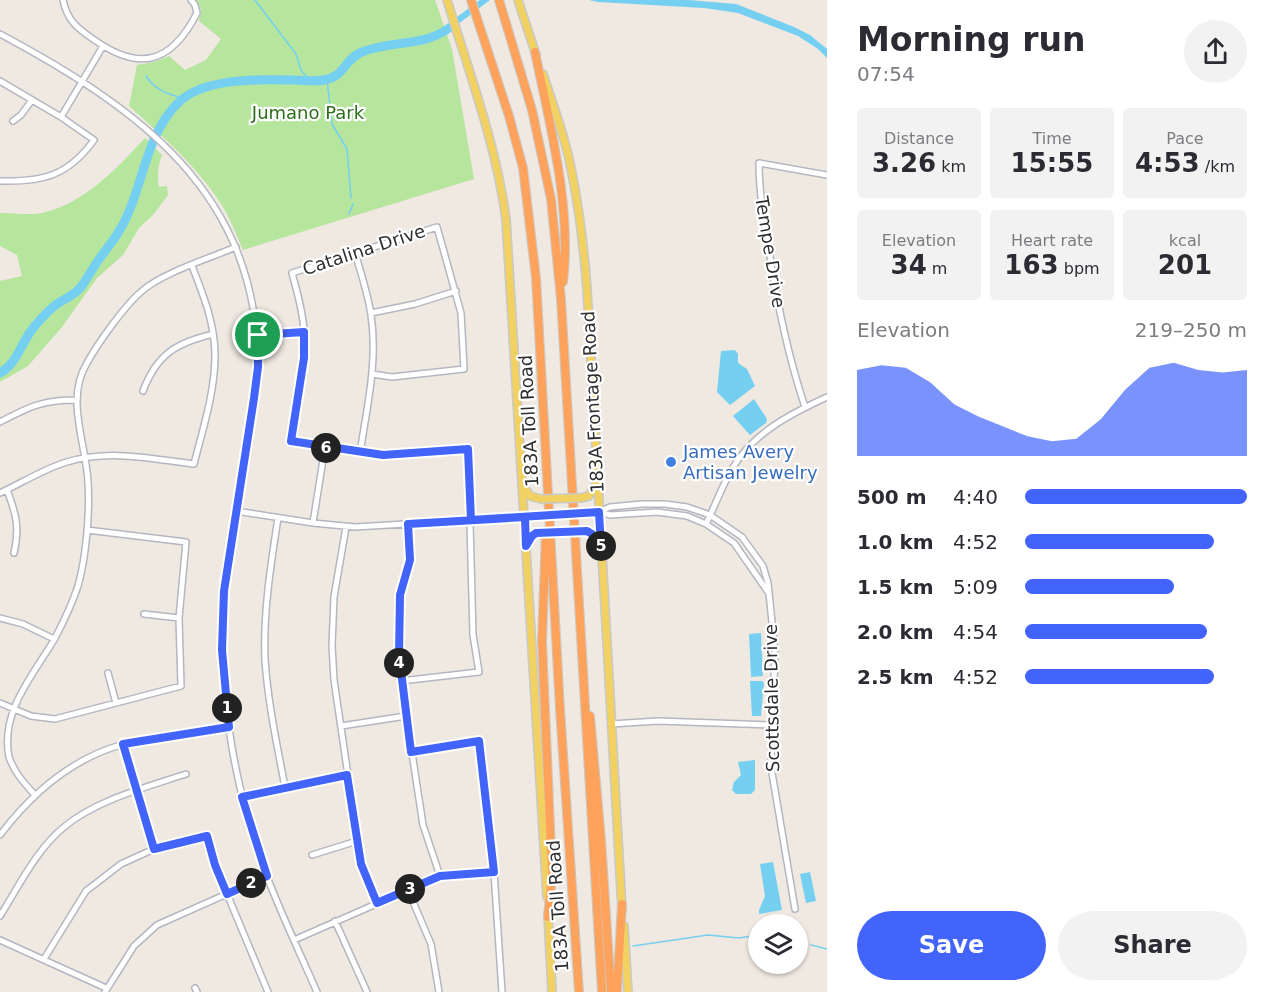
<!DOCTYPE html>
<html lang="en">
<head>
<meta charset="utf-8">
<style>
  body { margin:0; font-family:"DejaVu Sans",sans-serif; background:#f2f2f3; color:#2b2b33; height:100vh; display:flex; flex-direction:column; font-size:22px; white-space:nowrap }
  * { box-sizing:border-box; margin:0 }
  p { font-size:20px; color:#7c7c81 }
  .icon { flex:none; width:33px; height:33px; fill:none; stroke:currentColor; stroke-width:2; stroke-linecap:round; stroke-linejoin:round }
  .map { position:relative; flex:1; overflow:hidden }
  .side { display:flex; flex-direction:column; background:#fff; width:450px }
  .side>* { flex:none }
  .controls { position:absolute; left:748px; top:914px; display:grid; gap:12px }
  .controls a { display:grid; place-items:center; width:60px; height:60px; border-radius:50%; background:#fff; box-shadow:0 2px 4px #0004; font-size:30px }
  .pin { position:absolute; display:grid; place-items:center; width:51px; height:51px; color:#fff; margin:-26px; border:3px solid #fff; border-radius:50%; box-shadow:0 2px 6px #0007 }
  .km { position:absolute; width:30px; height:30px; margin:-15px; border-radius:50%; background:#222; color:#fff; font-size:16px; line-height:30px; text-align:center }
  .round { display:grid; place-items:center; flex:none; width:63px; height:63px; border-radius:32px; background:#f2f2f3 }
  .head { display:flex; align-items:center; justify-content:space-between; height:102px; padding:0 30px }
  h1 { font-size:33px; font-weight:600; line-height:45px }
  .metrics { display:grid; grid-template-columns:repeat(3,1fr); gap:9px; height:102px; padding:6px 30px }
  .metrics div { display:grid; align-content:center; border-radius:6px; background:#f2f2f3; text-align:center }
  .metrics b { font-size:26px; font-weight:600 }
  .metrics small { font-size:16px; font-weight:400 }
  .metrics p { font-size:16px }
  .chart { height:168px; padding:12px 30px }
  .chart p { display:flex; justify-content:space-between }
  .chart svg { width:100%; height:108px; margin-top:6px; fill:#4264fb; opacity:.7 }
  .button { display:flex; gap:12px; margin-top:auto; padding:12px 30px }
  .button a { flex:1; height:69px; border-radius:36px; background:#4264fb; color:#fff; font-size:24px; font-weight:600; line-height:69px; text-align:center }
  .button a+a { background:#f2f2f3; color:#2b2b33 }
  ul { padding:0 30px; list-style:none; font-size:20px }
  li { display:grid; grid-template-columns:96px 72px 1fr; align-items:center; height:45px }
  li i { height:15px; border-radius:8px; background:#4264fb }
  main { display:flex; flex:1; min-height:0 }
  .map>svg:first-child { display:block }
</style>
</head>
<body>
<main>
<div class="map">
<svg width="827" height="992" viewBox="0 0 827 992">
  <rect width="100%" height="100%" fill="#efe9e1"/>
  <path fill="#b6e59e" d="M195,0H435L452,49L474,179L243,250C236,234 230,218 221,204C197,166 162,136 129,106L137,65L154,62L169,56L185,70L206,60L221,39L199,21L201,10Z
    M145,138L162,155C158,166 157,175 159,187L167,186L168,195L153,215L139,228L123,255L97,278L62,327L28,366L0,382V281L22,276L17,255L0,246V213C14,213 32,216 46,212C87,201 117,168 145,138Z"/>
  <path fill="#75cff0" d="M480,0H490L441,37L438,31Z
    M589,0H688L736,4L794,27L810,35L827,49V58L818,49L798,36L738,13L704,8L598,2Z
    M735,350L738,354V363L747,369L755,386L730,405L717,392L721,351Z
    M754,399L767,419L766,423L750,435L733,416Z
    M761,633L763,676L751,677L749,634Z
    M750,681H762L764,683L761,716H752Z
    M755,760V790L751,794H736L732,790L734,782L741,775L738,762Z
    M773,862L782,910L759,914V910L765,896L760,864Z
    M810,872L816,901L806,903L800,874Z"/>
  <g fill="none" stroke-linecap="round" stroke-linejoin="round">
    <path stroke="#75cff0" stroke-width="1.5" d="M255,0L296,54L301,70L309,80
      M146,76C155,90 169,95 184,98
      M327,80L332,124L347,149L351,198
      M349,214L353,204
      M811,945L827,949
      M633,946L708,935L739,938L759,935"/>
    <path stroke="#75cff0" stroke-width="9" d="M0,373C18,363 21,342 34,327C41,319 48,310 57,304C64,299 74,295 79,289C84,284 88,276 92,270C99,258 108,248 116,236C144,195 142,137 179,102C204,78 258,79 292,80C302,80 314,82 324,80C345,77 344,59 362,52C391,40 424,47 449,28"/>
    <g stroke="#b4b7c1" stroke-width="8">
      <path id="minor" d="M63,0C67,20 77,28 93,39C139,72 171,64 197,13L195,5L191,0
        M0,34C140,109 258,193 258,367L224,591C217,687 233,785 266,874C281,914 300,953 317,992
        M0,81L61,117L94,140C68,176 43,182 0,181
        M61,117L103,46
        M13,121L21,115L32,100
        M355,253C361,273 368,294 371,315C378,361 367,407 360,453
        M371,313L415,304L456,291
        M258,335L304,332
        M372,374L392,377L464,369L461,313L437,227L292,273C297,292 303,311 304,331C307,368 297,405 291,441L383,455L468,449L473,635L479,672L401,681
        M143,391C157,354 176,343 213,334
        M805,407C788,356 777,303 769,250C764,221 759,192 759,163L827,175
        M0,422C29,407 42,400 76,400
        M7,490C16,514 20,527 14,553
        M0,493C22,483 43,469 67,462C109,449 152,459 194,464C203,428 215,392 215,355C215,324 203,294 192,266
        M236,511L313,523L355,527L539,516
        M599,512L610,507L642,504H665L687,507L710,515L742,537L763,566L768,583L775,652L771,767L795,909
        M581,513L599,512L610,515L657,512L687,516L706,524L734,543L768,592
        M278,518C271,564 263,612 265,660C268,703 277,745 285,787
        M313,523L325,447
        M408,524L410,560L401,595L399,616L401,681L423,825L440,876
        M706,524C715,506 722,486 732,469C753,433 790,414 827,397
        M346,527L334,597L332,646L334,680L361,864L377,903
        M144,614L179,618
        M0,618L23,624L54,639
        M108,673L116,703
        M0,703L31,716L55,719L181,686L179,618L186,542L87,530
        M611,724L658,721L772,725
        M341,726L406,716
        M123,744L154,849
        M411,752L479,741L494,872L502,992
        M34,794C24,783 14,772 9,757C0,712 33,675 54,640C63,623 72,604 78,586C86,558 90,512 88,482C86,443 65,399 87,363C98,343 125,305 142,291C162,273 210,258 236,247
        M242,797L347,775
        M0,835C32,793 72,758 124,744C158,735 195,732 229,727
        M312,855L357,841
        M408,890L431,944L439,992
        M0,916C19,886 36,850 64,827C96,800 147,787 186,774
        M335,921L367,992
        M0,940L106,988
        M294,940L440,876L494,872
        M44,959L86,891L121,864L154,849L207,836L215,865L268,992
        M195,988L197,992
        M105,992L134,946L157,925L267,876"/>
    </g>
    <g stroke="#c9c9c9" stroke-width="10">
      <path id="major" d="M447,0C469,72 496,144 506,219L547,897
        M518,0L536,55
        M543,74C553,105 565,136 571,168C579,208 584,248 587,289L622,909
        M524,487L530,496L541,499
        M580,498L589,496L596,484
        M581,530L592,534L600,545
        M548,914L552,992
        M624,926L628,992"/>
    </g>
    <g stroke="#c9c9c9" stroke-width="10">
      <path id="highway" d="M471,0L509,116L523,168L536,278L560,709L579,992
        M499,0L532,110L551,199L561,299L602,992
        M535,52C550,125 572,208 563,282
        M546,531L542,641L552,873L548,917
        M590,716L601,840L611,992
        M617,992L622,904"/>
    </g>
    <use href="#minor" stroke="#fff" stroke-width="5"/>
    <use href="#major" stroke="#f2d163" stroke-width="7"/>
    <use href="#highway" stroke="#ffa35c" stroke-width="8"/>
    <g stroke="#b4b7c1" stroke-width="8" stroke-linecap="butt">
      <path id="minor-bridge" d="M539,516L581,513"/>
    </g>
    <g stroke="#c9c9c9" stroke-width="10" stroke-linecap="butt">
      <path id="major-bridge" d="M541,499L580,498
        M539,533L581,530"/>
    </g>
    <use href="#minor-bridge" stroke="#fff" stroke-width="5"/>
    <use href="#major-bridge" stroke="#f2d163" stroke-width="7"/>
  </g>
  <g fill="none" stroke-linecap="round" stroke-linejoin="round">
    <g stroke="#fff" stroke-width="12">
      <path id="route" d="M258,335V367L254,398L224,591L222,650L229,727L123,744L154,849L207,836L215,865L227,894L267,876L242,797L347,775L361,864L377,903L440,876L494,872L479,741L411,752L399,655L400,595L410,560L408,524L525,517L526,546L532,536L536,533L587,531L592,534L601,547L599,512L471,520L468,449L383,455L291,441L304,358V332L258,335"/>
    </g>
    <use href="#route" stroke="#4264fb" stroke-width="8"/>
  </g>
  <circle fill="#3f7fe0" stroke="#fff" stroke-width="2" cx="671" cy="462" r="6"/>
  <g text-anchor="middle" stroke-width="4.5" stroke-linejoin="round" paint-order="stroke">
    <g font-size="18" fill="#2c6e1b" stroke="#fff">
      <text x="308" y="119">Jumano Park</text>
    </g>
    <g font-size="18" fill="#2e2e2e" stroke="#fff">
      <text transform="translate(364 250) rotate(-18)" y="6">Catalina Drive</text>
      <text transform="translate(770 252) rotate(81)" y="6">Tempe Drive</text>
      <text transform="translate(593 402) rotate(-93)" y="6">183A Frontage Road</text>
      <text transform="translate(529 421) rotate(-93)" y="6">183A Toll Road</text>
      <text transform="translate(772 698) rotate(-91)" y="6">Scottsdale Drive</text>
      <text transform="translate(558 906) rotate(-94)" y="6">183A Toll Road</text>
    </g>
    <g font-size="18" fill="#366cbe" stroke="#fff" text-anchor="start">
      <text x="683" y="458">James Avery<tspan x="683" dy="21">Artisan Jewelry</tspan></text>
    </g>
  </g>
</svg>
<div class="controls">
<a><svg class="icon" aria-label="layers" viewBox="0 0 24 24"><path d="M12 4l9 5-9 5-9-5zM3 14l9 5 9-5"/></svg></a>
</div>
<div class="pin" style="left:258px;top:335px;background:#1e9e55"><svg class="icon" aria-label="arrive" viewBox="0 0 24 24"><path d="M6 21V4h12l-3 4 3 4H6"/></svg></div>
<b class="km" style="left:227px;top:708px">1</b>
<b class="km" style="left:251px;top:883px">2</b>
<b class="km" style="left:410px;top:889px">3</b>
<b class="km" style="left:399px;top:663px">4</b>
<b class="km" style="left:601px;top:546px">5</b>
<b class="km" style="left:326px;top:448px">6</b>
</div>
<section class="side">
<div class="head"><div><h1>Morning run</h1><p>07:54</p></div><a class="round"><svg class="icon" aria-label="share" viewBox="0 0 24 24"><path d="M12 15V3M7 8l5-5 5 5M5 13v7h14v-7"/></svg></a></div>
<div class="metrics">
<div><p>Distance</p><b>3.26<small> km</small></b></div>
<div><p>Time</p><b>15:55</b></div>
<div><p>Pace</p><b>4:53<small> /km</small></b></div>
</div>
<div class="metrics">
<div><p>Elevation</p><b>34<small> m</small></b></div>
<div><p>Heart rate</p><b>163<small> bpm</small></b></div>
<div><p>kcal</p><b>201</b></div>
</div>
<div class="chart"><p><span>Elevation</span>219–250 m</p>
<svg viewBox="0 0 160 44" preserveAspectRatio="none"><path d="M0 44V9L10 7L20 8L30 14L40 23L50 28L60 32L70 36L80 38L90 37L100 29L110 17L120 8L130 6L140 9L150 10L160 9V44z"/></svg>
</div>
<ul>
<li><b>500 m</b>4:40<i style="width:100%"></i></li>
<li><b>1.0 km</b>4:52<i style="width:85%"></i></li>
<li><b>1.5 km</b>5:09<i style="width:67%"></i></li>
<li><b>2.0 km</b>4:54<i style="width:82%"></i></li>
<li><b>2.5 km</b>4:52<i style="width:85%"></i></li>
</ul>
<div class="button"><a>Save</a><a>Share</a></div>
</section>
</main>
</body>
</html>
